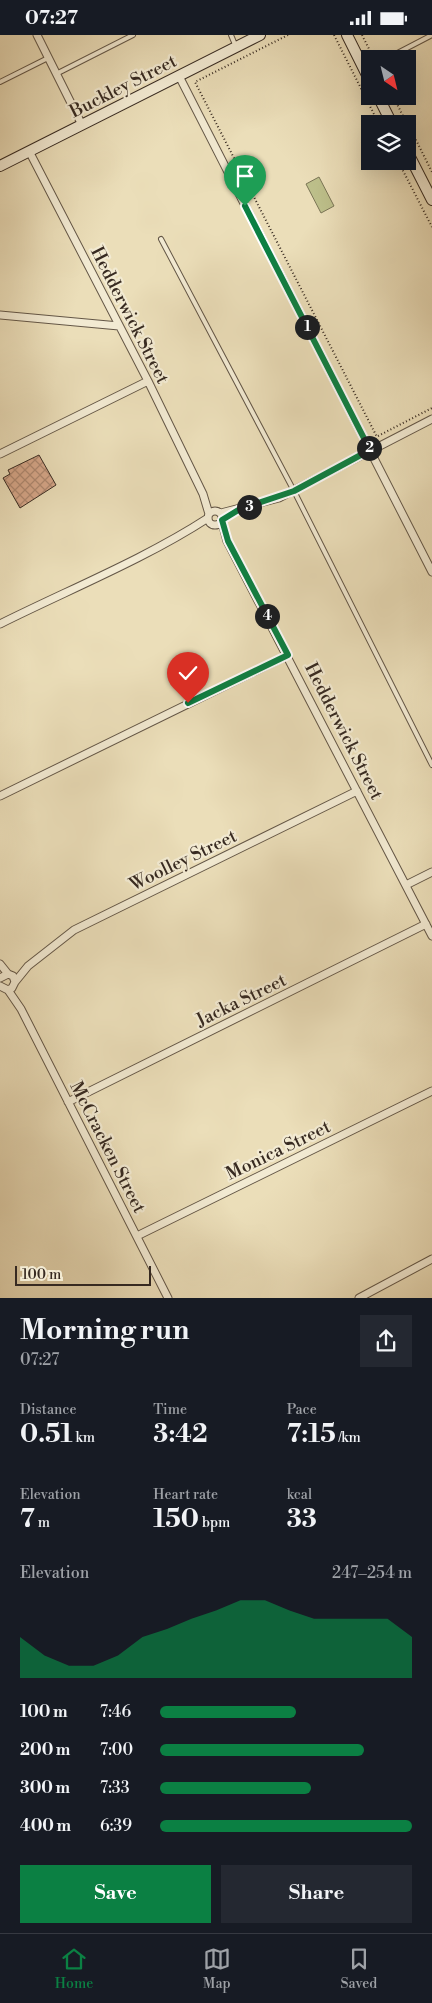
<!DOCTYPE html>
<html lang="en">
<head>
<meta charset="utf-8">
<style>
  body { margin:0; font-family:"Libre Bodoni",serif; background:#242831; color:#f1f3f6; height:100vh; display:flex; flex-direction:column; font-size:19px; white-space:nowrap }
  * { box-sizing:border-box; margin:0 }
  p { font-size:16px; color:#9ea1a6 }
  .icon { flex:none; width:28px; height:28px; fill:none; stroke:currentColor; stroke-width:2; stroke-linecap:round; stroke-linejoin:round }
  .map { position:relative; height:1263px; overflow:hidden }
  .details { display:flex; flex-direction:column; background:#171b24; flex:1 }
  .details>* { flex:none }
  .needle { width:32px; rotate:145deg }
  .fabs { position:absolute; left:361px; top:15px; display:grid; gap:10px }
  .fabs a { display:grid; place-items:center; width:55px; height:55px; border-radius:0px; background:#171b24; box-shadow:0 5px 20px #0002; font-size:25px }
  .scale { position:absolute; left:15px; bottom:12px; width:136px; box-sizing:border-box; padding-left:5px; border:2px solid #372a21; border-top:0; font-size:14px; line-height:18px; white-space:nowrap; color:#372a21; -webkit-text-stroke:4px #f2ead2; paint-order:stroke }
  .pin { position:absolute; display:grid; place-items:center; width:42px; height:42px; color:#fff; margin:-51px -21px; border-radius:50% 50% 50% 0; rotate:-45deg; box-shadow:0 0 5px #0007 }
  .pin .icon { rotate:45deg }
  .km { position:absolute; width:25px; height:25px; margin:-12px; border-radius:50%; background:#222; color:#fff; font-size:14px; line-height:25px; text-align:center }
  .round { display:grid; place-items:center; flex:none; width:52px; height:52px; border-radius:0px; background:#242831 }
  .head { display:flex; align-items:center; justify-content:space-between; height:85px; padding:0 20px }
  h1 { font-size:28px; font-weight:700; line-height:38px }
  .figures { display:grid; grid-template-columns:repeat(3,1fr); gap:8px; height:85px; padding:5px 20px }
  .figures div { display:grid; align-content:center }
  .figures b { font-size:25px; font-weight:700 }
  .figures small { font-size:14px; font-weight:400 }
  .figures p { font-size:14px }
  .chart { height:140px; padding:10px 20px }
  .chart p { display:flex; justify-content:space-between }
  .chart svg { width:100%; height:90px; margin-top:5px; fill:#0b8043; opacity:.7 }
  .button { display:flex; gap:10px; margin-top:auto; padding:10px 20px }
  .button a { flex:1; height:58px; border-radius:0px; background:#0b8043; color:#fff; font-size:20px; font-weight:700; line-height:58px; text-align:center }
  .button a+a { background:#242831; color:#f1f3f6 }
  ul { padding:0 20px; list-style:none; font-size:16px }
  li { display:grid; grid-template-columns:80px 60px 1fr; align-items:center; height:38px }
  li i { height:12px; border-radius:6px; background:#0b8043 }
  .status { display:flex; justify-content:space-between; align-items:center; height:35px; padding:0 25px; background:#171b24; direction:ltr }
  .status svg { height:14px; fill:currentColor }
  .menu { display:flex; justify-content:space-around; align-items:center; height:70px; border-top:1px solid #363941; background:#171b24; font-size:14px; color:#9ea1a6 }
  .menu a { display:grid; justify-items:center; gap:2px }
  .menu .on { color:#0b8043 }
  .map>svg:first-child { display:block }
</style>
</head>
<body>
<div class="status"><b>07:27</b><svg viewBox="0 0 49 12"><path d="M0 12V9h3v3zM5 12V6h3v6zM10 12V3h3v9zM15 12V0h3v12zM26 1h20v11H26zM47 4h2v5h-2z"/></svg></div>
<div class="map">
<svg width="432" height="1263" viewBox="0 0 432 1263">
  <defs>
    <pattern id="building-cross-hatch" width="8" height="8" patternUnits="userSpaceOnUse" patternTransform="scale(1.25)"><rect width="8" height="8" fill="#d7a78a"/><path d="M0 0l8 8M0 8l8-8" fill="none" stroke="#af8870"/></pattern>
  </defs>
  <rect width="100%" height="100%" fill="#ebdeb9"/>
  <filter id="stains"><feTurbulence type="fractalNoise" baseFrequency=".004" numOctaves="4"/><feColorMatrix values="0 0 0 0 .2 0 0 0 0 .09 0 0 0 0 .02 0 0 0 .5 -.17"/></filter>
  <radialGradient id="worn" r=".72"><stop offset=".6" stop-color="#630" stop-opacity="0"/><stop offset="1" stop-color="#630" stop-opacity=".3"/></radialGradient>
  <path fill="#bdc08b" stroke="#7a7556" d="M319,142L334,171L321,178L306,149Z"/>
  <path fill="url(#building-cross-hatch)" stroke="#372a21" d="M39,420L56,450L20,473L3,443L10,439L8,435Z"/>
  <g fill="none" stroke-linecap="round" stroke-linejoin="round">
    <g stroke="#645747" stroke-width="6">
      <path id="lane" d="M231,0L236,12
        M386,24L432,0
        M56,39L133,0
        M0,47L48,23
        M161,204L294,456L432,730"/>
    </g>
    <g stroke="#645747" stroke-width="9">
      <path id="street" d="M37,0L82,90
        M179,41L432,537
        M29,116L148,346L203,459L209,479
        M0,280L119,291
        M0,419L148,346
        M208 483a7 7 0 1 1 14 0a7 7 0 1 1-14 0Z
        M221,478L279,463L432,384
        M222,487L227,506L432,901
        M0,589C68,555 145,524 208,483
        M0,761L288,620
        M406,850L432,837
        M0,929L8,939
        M0,943L8,939L13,941L15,947L12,953L8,955L0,951
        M15,947L28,931L74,895L357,756
        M8,955L21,974L168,1263
        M68,1067L426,889
        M137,1201L432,1056
        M359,1263L432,1224"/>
    </g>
    <g stroke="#372a21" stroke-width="12">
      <path id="secondary" d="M347,0L370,46
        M378,61L392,89
        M408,118L432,165
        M0,131L260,0"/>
    </g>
    <path stroke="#372a21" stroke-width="2" stroke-dasharray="1 2.5" stroke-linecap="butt" d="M288,0L195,47L377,402
      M334,0L379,89
      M362,0L374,24
      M393,61L407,89
      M408,89L432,137
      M398,126L432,192
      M378,401L432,373"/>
    <use href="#lane" stroke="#f2ead2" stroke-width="4"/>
    <use href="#street" stroke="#f2ead2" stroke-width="7"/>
    <use href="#secondary" stroke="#f2ead2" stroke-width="10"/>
  </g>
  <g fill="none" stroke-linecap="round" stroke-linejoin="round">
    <g stroke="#fff" stroke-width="10">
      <path id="route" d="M188,668L288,620L228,506L222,485L240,474L294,456L370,415L245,171"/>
    </g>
    <use href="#route" stroke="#0b8043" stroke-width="6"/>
  </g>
  <g text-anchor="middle" stroke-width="4.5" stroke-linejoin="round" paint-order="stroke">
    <g font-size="18" fill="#372a21" stroke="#f2ead2">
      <text transform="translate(123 51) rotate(-27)" y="6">Buckley Street</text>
      <text transform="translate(130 280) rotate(63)" y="6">Hedderwick Street</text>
      <text transform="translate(344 696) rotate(63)" y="6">Hedderwick Street</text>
      <text transform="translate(183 825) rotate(-26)" y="6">Woolley Street</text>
      <text transform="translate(241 965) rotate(-26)" y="6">Jacka Street</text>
      <text transform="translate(108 1112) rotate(63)" y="6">McCracken Street</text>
      <text transform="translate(278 1115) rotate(-26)" y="6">Monica Street</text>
    </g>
  </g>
  <rect width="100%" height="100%" filter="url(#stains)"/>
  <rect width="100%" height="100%" fill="url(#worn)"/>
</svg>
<div class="fabs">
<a><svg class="needle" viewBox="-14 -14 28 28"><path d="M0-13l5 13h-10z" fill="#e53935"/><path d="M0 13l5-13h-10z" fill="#9ea1a6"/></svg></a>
<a><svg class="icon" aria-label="layers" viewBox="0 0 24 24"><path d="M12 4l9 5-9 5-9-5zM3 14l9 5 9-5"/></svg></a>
</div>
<div class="scale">100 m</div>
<div class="pin" style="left:245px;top:171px;background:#1e9e55"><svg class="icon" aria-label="arrive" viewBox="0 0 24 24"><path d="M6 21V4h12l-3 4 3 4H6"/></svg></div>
<div class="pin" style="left:188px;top:668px;background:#d93025"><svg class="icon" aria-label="check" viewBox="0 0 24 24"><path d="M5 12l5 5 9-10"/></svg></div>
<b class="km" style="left:307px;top:292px">1</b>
<b class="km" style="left:369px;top:413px">2</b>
<b class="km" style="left:249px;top:472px">3</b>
<b class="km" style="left:267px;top:581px">4</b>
</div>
<section class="details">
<div class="head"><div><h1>Morning run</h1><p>07:27</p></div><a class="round"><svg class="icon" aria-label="share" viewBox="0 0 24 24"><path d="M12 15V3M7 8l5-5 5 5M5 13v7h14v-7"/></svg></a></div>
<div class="figures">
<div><p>Distance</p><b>0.51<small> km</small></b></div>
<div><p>Time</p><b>3:42</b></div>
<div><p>Pace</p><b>7:15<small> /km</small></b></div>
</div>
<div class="figures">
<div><p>Elevation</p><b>7<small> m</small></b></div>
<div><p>Heart rate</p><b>150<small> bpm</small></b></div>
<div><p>kcal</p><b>33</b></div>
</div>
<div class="chart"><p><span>Elevation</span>247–254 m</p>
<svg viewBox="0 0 160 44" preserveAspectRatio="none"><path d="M0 44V24L10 33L20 38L30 38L40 33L50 24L60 20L70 15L80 11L90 6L100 6L110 11L120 15L130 15L140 15L150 15L160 24V44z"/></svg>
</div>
<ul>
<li><b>100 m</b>7:46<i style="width:54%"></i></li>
<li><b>200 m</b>7:00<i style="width:81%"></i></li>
<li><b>300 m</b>7:33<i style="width:60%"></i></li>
<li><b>400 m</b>6:39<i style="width:100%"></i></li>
</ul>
<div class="button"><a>Save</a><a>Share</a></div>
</section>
<nav class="menu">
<a class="on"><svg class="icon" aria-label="home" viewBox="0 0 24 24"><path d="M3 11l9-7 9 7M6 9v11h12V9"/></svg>Home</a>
<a><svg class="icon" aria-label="map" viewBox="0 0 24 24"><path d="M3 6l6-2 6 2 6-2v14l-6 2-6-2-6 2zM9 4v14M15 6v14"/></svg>Map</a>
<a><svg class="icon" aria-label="saved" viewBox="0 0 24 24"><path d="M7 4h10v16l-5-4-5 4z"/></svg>Saved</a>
</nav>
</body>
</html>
